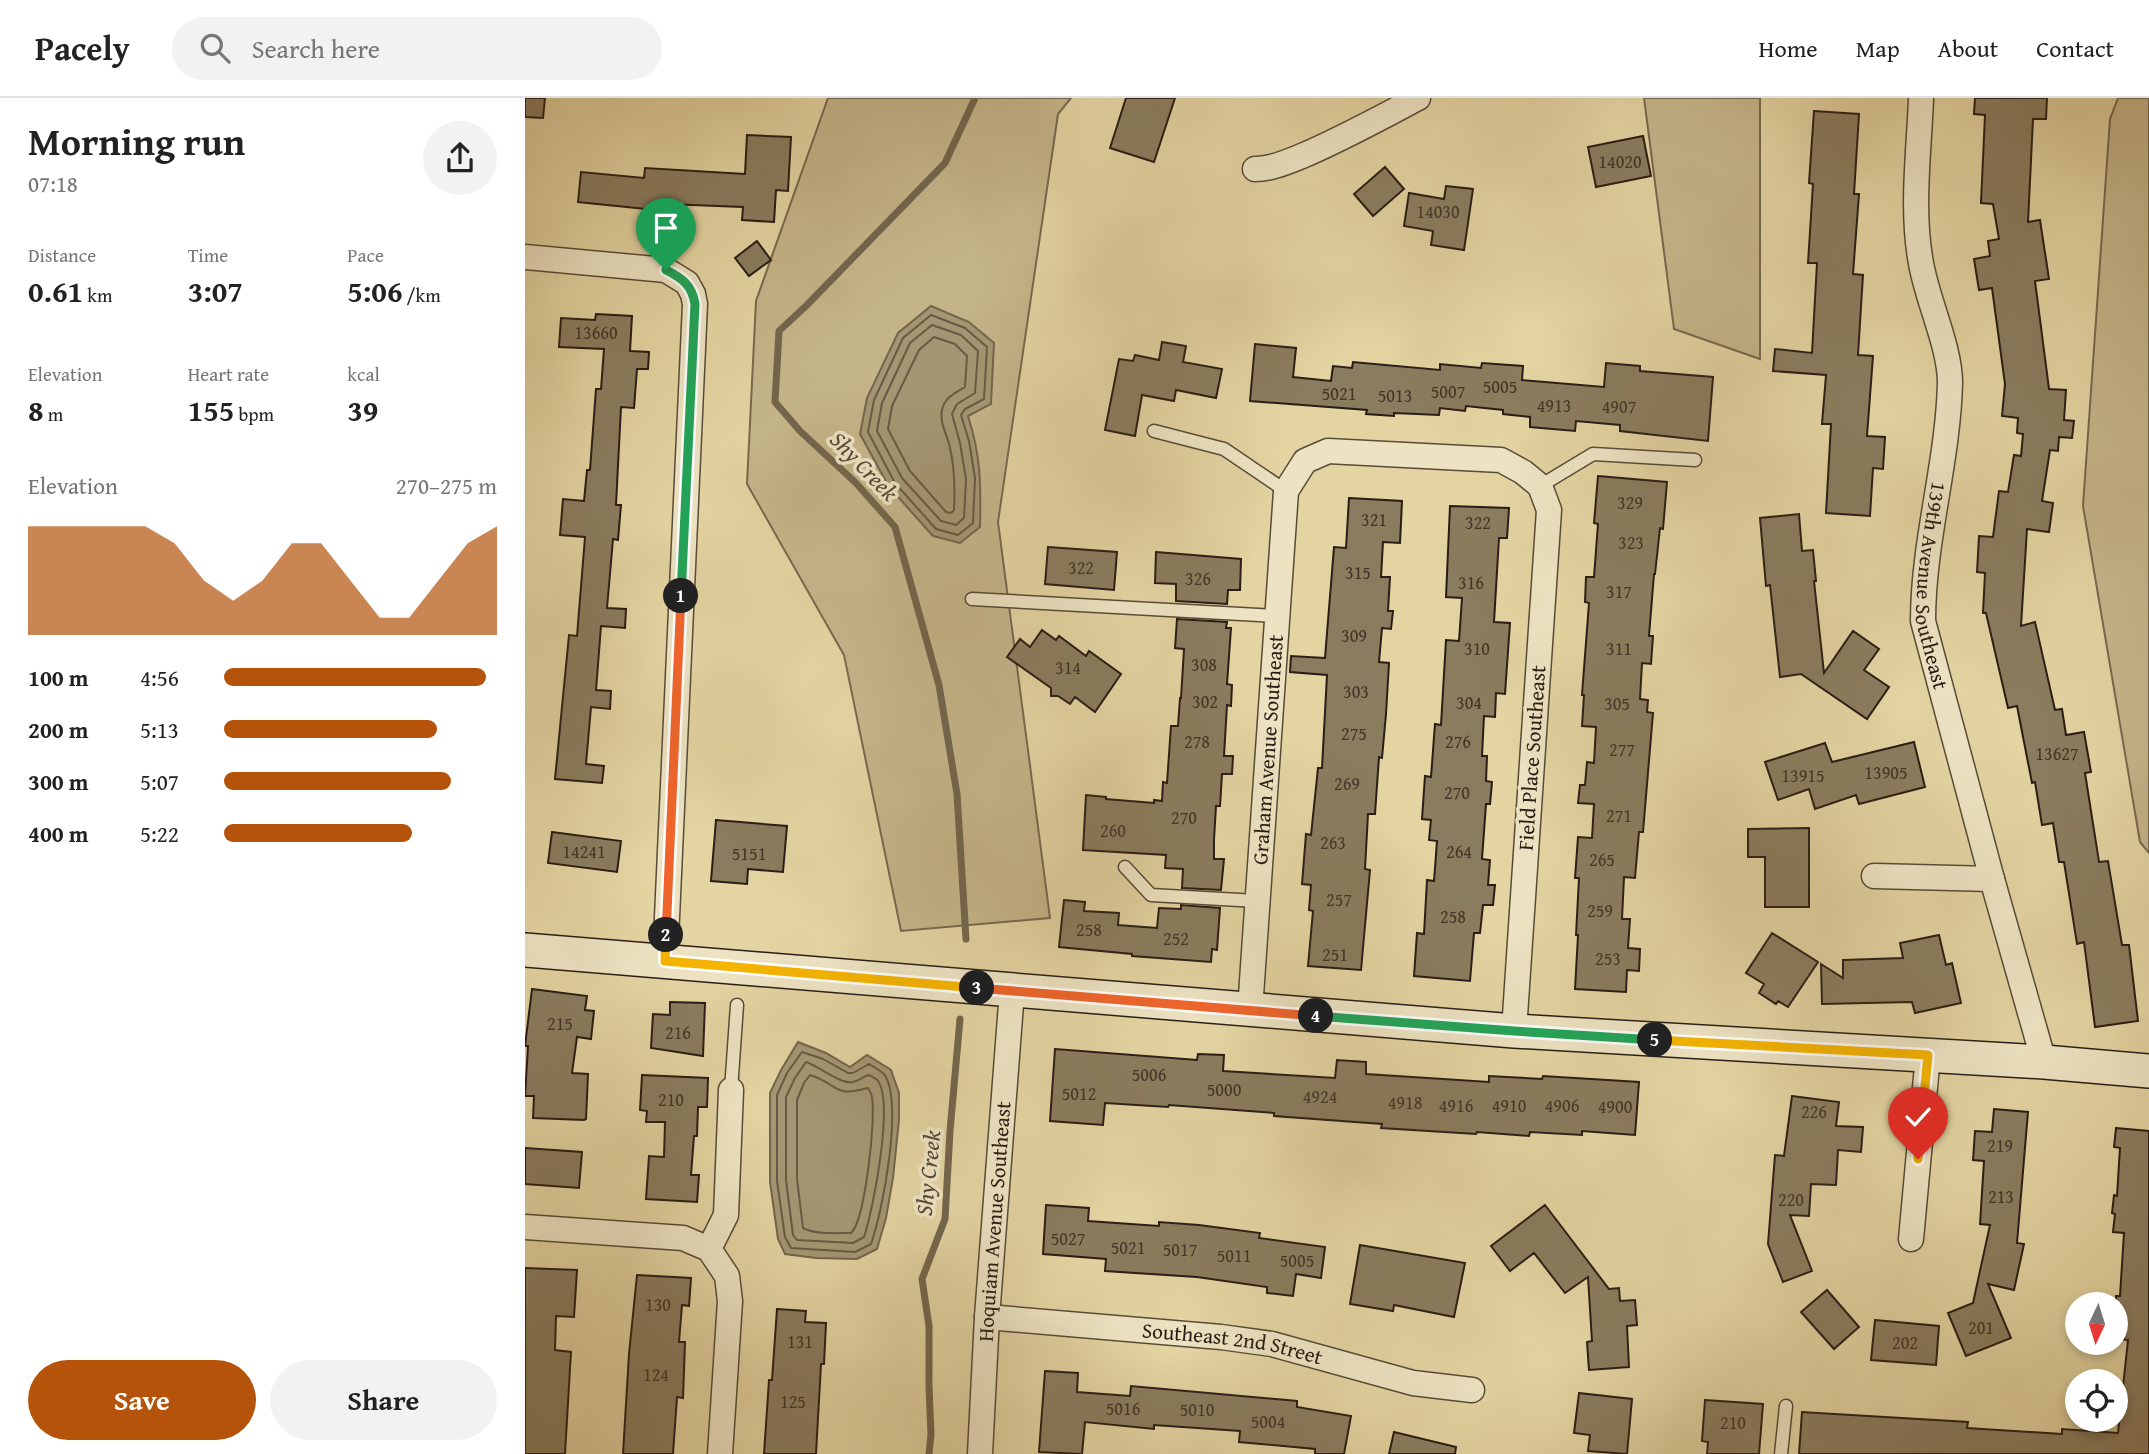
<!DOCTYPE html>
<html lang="en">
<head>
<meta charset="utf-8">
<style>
  body { margin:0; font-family:"Gentium Book Plus",serif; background:#f2f2f2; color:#222; height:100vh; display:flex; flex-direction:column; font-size:26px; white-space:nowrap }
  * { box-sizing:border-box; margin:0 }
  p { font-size:23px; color:#767676 }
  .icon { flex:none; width:38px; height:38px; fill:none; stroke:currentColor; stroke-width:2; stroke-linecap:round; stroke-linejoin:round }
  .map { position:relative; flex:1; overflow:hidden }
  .drawer { display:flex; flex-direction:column; background:#fff; width:525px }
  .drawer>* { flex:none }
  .needle { width:46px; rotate:184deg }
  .tools { position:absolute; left:1540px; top:1194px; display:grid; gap:14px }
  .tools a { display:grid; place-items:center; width:63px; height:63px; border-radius:50%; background:#fff; box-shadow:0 4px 10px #0003; font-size:35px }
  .pin { position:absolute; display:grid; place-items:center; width:60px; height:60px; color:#fff; margin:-72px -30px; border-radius:50% 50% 50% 0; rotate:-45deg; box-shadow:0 0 7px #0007 }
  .pin .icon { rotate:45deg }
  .km { position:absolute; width:35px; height:35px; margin:-18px; border-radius:50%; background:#222; color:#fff; font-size:19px; line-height:35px; text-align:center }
  .round { display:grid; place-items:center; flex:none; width:74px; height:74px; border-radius:37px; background:#f2f2f2 }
  .summary { display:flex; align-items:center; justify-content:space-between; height:119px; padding:0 28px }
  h1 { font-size:38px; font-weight:800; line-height:52px }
  .stats { display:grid; grid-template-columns:repeat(3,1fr); gap:10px; height:119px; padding:7px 28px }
  .stats div { display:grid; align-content:center }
  .stats b { font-size:30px; font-weight:800 }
  .stats small { font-size:19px; font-weight:400 }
  .stats p { font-size:19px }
  .chart { height:196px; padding:14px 28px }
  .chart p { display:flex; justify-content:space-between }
  .chart svg { width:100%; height:126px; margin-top:7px; fill:#b45309; opacity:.7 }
  .primary-button { display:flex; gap:14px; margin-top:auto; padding:14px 28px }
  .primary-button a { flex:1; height:80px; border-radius:42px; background:#b45309; color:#fff; font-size:28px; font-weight:800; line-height:80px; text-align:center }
  .primary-button a+a { background:#f2f2f2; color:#222 }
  ul { padding:0 28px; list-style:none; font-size:23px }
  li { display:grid; grid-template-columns:112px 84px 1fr; align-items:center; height:52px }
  li i { height:18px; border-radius:9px; background:#b45309 }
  header { display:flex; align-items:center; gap:42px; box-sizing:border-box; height:98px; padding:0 35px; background:#fff; border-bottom:2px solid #e0e0e0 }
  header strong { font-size:33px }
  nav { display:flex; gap:38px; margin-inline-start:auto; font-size:24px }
  .search { width:490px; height:63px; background:#f2f2f2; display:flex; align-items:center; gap:18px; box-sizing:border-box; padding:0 24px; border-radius:38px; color:#767676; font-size:26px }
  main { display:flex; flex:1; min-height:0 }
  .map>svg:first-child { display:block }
</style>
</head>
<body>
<header>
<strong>Pacely</strong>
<div class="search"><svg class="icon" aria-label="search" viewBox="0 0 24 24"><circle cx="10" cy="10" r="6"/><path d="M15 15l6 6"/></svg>Search here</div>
<nav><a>Home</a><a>Map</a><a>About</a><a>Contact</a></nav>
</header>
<main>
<section class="drawer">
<div class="summary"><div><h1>Morning run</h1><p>07:18</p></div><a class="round"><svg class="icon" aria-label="share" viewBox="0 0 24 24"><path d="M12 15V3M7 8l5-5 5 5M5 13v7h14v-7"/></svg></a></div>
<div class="stats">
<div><p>Distance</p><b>0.61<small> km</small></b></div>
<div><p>Time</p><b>3:07</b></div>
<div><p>Pace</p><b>5:06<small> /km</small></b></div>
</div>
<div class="stats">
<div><p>Elevation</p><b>8<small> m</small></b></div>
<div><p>Heart rate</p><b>155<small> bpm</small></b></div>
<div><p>kcal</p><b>39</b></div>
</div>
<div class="chart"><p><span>Elevation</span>270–275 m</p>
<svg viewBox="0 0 160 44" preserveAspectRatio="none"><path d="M0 44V6L10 6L20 6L30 6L40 6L50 12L60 25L70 32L80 25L90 12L100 12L110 25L120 38L130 38L140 25L150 12L160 6V44z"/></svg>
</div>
<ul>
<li><b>100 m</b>4:56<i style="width:96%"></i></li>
<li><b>200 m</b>5:13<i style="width:78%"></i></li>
<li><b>300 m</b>5:07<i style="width:83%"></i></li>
<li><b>400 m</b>5:22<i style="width:69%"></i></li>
</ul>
<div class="primary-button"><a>Save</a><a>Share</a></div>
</section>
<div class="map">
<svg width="1624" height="1356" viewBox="0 0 1624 1356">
  <rect width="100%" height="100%" fill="#e3d4a1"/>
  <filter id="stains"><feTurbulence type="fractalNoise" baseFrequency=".00286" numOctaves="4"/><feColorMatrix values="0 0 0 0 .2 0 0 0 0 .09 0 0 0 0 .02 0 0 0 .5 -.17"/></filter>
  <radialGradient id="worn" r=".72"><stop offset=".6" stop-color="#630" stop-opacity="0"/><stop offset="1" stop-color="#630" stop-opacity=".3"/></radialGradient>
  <path fill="#c4b589" stroke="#776950" stroke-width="2" d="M303,0H546L533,16L473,424L525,820L376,833L319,557L222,386L231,203Z
    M1119,0H1235V261L1149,231Z
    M1593,0H1624V755L1615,744L1558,408L1585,21Z"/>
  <path fill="#a49672" stroke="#73664d" stroke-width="2" d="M406,208L444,224L469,245L466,306L443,318C456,358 456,387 455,429L435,445L408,438L364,389L335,336L342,300L373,235Z
    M273,944L301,955L325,969L342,957L366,972L374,995V1022L368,1080L361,1120L352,1151L332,1161L291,1160L260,1156L253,1141L245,1084V995L256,972Z"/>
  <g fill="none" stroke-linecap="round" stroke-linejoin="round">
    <path stroke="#675a44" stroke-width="2" d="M406,217L440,230L462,249L459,301L440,311L436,317L444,343L450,380L448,425L433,437L411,431L370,385L343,334L349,302L378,240Z
      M407,227L436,237L453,253L450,295L432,306L427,316L435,345L441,381L439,420L431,427L416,423L377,380L352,333L357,305L385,245Z
      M409,239L430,246L442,258L440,289C430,295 420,299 417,312C414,325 423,338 425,350C430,371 430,391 429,412L426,415L421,414L385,373L363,331L367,308L394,252Z
      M277,954L298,961L323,975H328L344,966C350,970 358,973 361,979C377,1011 358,1112 346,1146L330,1154L266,1150L260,1139L252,1083V997L262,975Z
      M281,964C294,968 316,987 328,984C334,983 339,978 344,977C346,978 352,981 353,983C369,1006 348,1112 339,1139L328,1145L272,1142L268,1137L261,1082V999L270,980Z
      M285,977C314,986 307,1000 343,990C345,994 347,995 347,1000C351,1020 340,1123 326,1135C312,1135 291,1137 278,1130L272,1081V1002L279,985Z"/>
    <path stroke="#73664d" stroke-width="7" d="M441,841L432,696L414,587L370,429L331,385L275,333L250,304L254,233L282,207L420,65L450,0
      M404,1356L406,1337L404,1288V1228L397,1181L420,1121L425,1033L435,921"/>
  </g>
  <path fill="#8a7c5e" stroke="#2a1d16" stroke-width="2" d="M0,0H20L18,20L0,19Z
    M601,0H650L629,64L585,50Z
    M1450,0H1522L1521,21H1508L1503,124L1515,122L1524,181L1510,183L1524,291L1541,292L1539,322L1549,323L1547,340L1534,339L1533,353L1525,352L1517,403L1528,405L1524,434L1502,431L1496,528L1510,524L1530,612L1537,611L1541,637L1559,634L1566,674L1560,675L1574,764L1583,763L1597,847H1604L1613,923L1570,929L1559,844L1552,846L1539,764H1534L1528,725L1517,727L1510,684L1507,685L1492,608L1483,610L1461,515H1458L1460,475L1452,474L1454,438L1468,439L1474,393L1483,394L1489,357L1496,358L1498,336L1492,335L1493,320L1477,318L1480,286L1467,190L1454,192L1449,161L1465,158L1463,143L1474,141L1468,106L1456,105L1460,17L1449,16Z
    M1289,13L1334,16L1329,96H1334L1328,176L1338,177L1333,257L1348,258L1342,338L1360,339L1358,371L1348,370L1345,418L1301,415L1306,326H1297L1301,277L1248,273L1250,251L1287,255L1292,165H1283L1288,86L1284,85Z
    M222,37L266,39L263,93L251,92L249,124L217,122L218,109L141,106L140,113L53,104L56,74L119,80L120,70L220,76Z
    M1118,38L1126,78L1071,89L1063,49Z
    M860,69L879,91L848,118L829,96Z
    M921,88L948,91L939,152L906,147L908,133L879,128L884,95L919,101Z
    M232,143L246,162L224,178L210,160Z
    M71,216L107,218L105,253L124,254L123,271H112L109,310L96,309L91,407H96L93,442L88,441L82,510L101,511L100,530L76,528L71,592L86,593L85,611L66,609L61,666L79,668L77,685L30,681L44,537L52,538L60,439L35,437L38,401L59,403L62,372H65L71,291H76L79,251L34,249L36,220L70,222Z
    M637,244L661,248L658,264L697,271L691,300L651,292L649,303L617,297L610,338L580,332L594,261L608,263L610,257L634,262Z
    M730,246L771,250L768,279L806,283L808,268L827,270L828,264L915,272V266L956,270L957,265L998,268L997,282L1079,289L1081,265L1115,268V273L1188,279L1183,343L1095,333V327L1051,323L1050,333L1005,329V319L978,316V312L941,308L940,313L915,310L914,317L869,315V318L841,316L842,312L725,303Z
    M1073,378L1142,384L1138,431L1135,430L1130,476H1129L1124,538H1128L1126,566L1117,565L1115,601L1123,602L1122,614L1128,615L1118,734H1114L1110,780L1099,779L1097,821H1105L1103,850L1115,851L1114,873L1102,872L1101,894L1050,891L1053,837H1051L1054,780H1050L1053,739L1067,740L1069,706L1053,705L1055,687H1060L1062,664L1069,665L1071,629L1057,628L1059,597H1057L1064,505L1060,504L1061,479H1069L1073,426L1069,425Z
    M824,400L877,403L875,445L858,444L856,479H865L863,513H868L866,531L857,530L854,564L864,565L861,616L857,660L854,659L850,716H843L840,771L845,772L836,872L783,868L788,813L784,812L786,787L777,786L781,736L786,737L793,670H797L802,577L765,574L766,558L800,560L809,449L821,450Z
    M925,408L984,410L982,440H974L969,524L985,525L980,596L971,595L970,619L959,618L957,658H962L961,683L967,684L965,706H961L957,761L965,762L963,787H970L968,807H958L955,835H949L945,883L889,878L892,835L899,836L902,782L909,783L912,743L904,742L906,722L897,721L900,678L906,679L910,626L916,627L921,542L934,543L937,500L921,499Z
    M1274,416L1277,453L1288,452L1291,483H1289L1299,575L1328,533L1354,551L1339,572L1364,589L1342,621L1276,576L1255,579L1245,487L1241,488L1235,420Z
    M523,449L592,454L589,492L520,486Z
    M631,454L716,461L715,492H703L702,506L651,503V486L630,485Z
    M652,521L702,524L701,530H706L702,586L707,587L706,608L702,607L699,658H708L707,676H697L695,708H691L689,742V761H699L696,792L657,790L658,771L640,770L641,757L558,752L561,697L581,699V701L629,705V702L637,703L638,684L642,685L646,628H653L655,600H656L659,551L650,550Z
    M517,532L531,542L534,538L561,558L564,553L596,576L570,614L550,599L545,606L533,598H526V590L482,559L495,541L505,549Z
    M1389,644L1400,689L1334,706L1331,697L1290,711L1284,691L1253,702L1240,664L1300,645L1307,664Z
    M191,722L262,728L258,774L223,771L222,786L186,783Z
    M1284,730V809H1240V759H1223V731Z
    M27,734L96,743L92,774L23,765Z
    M539,802L560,804L559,813L594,815L593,827L632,830L634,810L656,811V807L695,810L692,852L687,851L686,864L607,858V856L534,849Z
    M1247,835L1293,864L1263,909L1253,903L1251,906L1234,895L1239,886L1221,875Z
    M1414,837L1421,867L1427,865L1436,905L1390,915L1387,904L1297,906L1296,866L1318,880V862L1378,860L1375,845Z
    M7,891L62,898L60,912L69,913L66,941L52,939L47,975L63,976L61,1021L59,1022L8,1020L9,998H0L3,948H0Z
    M145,904L180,905L178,958L126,950L128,916L145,917Z
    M530,951L672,962L673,956L699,957L698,973L810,980L812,962L841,964V976L964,984V978L1017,981L1018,978L1114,984L1110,1037L1057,1033V1037L1005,1034L1004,1038L952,1034L951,1036L856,1030L857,1026L749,1018V1015L644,1007L643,1009L580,1005L578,1027L525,1023Z
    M117,977L183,980L182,1009H173L172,1038H169L166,1077H174L172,1104L121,1101L124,1058L139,1059L140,1024H121L122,1013L115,1012Z
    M1267,998L1314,1004L1311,1028L1338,1029L1336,1054L1313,1052L1311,1087L1286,1086L1284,1118L1265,1117L1287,1173L1258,1184L1243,1146L1250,1057L1259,1058Z
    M1469,1011L1503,1014L1492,1145L1499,1146L1489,1192L1463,1186L1486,1240L1441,1258L1423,1215L1448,1205L1465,1127L1455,1126L1459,1063L1448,1062L1450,1033L1467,1034Z
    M1591,1030L1624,1033V1356H1274L1277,1314L1443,1324L1442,1330L1537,1336V1331L1593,1335L1603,1242L1595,1241V1235L1591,1234V1198H1595L1599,1135L1588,1134L1590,1116L1587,1115L1589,1097L1592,1098L1595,1050L1589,1049Z
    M0,1050L57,1054L54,1090L0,1086Z
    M521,1107L564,1110L563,1123L634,1128V1124L674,1127L735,1135L734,1140L800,1149L796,1180L771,1176L768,1198L742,1195V1189L672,1179L580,1173L581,1161L518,1156Z
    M1020,1107L1084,1191L1094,1190L1095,1203L1110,1202L1112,1227L1102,1228L1104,1269L1064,1272L1062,1244L1067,1243L1063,1179L1040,1195L1009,1155L985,1173L966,1148Z
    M835,1147L940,1165L929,1219L869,1207L868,1213L825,1206Z
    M0,1170L52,1172L49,1219L31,1218L30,1252L46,1254L40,1356H0Z
    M112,1177L166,1180L164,1208L157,1207L154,1244H160L158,1300L152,1299L148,1356H98L104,1256Z
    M1302,1192L1334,1229L1309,1251L1276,1214Z
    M252,1211L281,1213L280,1224L301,1225L299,1266H296L291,1356H239L244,1282H247Z
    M1350,1222L1414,1228L1411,1267L1346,1262Z
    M520,1273L553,1275L552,1294L605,1298L606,1288L772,1303V1309L826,1318L819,1356H790V1351L714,1344L715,1333L629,1327V1331L560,1324L557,1356L514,1354Z
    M1054,1295L1107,1301L1102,1356L1063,1353L1065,1337L1049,1335Z
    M1180,1302L1238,1306L1234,1356H1182L1183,1344L1177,1343Z
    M869,1334L931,1349L930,1356H864Z"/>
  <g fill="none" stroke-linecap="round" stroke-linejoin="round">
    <g stroke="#584b39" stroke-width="15">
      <path id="lane" d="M629,333L699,351L761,393
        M1015,388L1068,356L1170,362
        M447,501L752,518
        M600,769L626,797L732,803
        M206,992L212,907
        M1256,1356L1261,1308"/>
    </g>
    <g stroke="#584b39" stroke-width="27">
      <g id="street">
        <path id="s1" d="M1396,0C1394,54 1386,112 1396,165C1402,202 1425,248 1425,285C1423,365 1398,443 1398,523L1467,781L1519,964"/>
        <path d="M730,71C746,71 762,64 777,58C817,41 855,20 893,0"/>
        <path d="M0,159L141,172L162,185L168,196L170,206L140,863"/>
        <path d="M1349,778L1467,781"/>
        <path id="s2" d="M725,912L761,393L780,363L803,353L976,362L998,374L1015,388L1024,412L989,933"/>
        <path d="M0,1129L158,1140L184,1151"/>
        <path d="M1386,1141L1403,957"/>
        <path id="s3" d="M462,1219L696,1239L747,1246L888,1285L947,1292"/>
        <path d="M195,1356L205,1203L202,1178L184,1151L201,1117L206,992"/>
        <path id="s4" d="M455,1356L462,1219L487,893"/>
      </g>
    </g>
    <g stroke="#2a1d16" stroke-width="36">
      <path id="secondary" d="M0,852L989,933L1519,964L1624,973"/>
    </g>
    <use href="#lane" stroke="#ede3c2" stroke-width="12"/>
    <use href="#street" stroke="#ede3c2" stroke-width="24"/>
    <use href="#secondary" stroke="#ede3c2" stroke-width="33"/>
  </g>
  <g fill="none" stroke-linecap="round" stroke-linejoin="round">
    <g stroke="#fff" stroke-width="14">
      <path id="split-1" d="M141,172C157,180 167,187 170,206L156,498"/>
    </g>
    <g stroke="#fff" stroke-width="14">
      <path id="split-2" d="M141,837L156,498"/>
    </g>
    <g stroke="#fff" stroke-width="14">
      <path id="split-3" d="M141,837L140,863L452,890"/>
    </g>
    <g stroke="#fff" stroke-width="14">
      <path id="split-4" d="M452,890L791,918"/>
    </g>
    <g stroke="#fff" stroke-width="14">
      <path id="split-5" d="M791,918L989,933L1130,942"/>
    </g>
    <g stroke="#fff" stroke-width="14">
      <path id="split-6" d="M1130,942L1403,957L1393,1061"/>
    </g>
    <use href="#split-1" stroke="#22a559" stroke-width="9"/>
    <use href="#split-2" stroke="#f0652b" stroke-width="9"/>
    <use href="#split-3" stroke="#f5b400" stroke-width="9"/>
    <use href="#split-4" stroke="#f0652b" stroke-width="9"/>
    <use href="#split-5" stroke="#22a559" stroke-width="9"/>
    <use href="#split-6" stroke="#f5b400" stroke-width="9"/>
  </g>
  <g text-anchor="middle" stroke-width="7" stroke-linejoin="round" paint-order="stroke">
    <g font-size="18" fill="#423528">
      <text x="1095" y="70">14020</text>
      <text x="913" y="120">14030</text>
      <text x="71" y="241">13660</text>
      <text x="975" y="295">5005</text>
      <text x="923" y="300">5007</text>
      <text x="814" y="302">5021</text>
      <text x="870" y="304">5013</text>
      <text x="1029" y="314">4913</text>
      <text x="1094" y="315">4907</text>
      <text x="1105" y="411">329</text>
      <text x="849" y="428">321</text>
      <text x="953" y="431">322</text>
      <text x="1106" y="451">323</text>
      <text x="556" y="476">322</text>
      <text x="833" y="481">315</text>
      <text x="673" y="487">326</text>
      <text x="946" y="491">316</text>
      <text x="1094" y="500">317</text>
      <text x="829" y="544">309</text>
      <text x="952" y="557">310</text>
      <text x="1094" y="557">311</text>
      <text x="679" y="573">308</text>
      <text x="543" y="576">314</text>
      <text x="831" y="600">303</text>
      <text x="680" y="610">302</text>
      <text x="944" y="611">304</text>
      <text x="1092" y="612">305</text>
      <text x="829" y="642">275</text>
      <text x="672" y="650">278</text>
      <text x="933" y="650">276</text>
      <text x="1097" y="658">277</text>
      <text x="1532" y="662">13627</text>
      <text x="1361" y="681">13905</text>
      <text x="1278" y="684">13915</text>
      <text x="822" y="692">269</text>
      <text x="932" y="701">270</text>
      <text x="1094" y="724">271</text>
      <text x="659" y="726">270</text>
      <text x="588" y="739">260</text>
      <text x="808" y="751">263</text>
      <text x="59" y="760">14241</text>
      <text x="934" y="760">264</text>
      <text x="224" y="762">5151</text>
      <text x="1077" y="768">265</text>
      <text x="814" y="808">257</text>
      <text x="1075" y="819">259</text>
      <text x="928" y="825">258</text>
      <text x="564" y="838">258</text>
      <text x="651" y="847">252</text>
      <text x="810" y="863">251</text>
      <text x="1083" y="867">253</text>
      <text x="35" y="932">215</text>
      <text x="153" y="941">216</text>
      <text x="624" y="983">5006</text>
      <text x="699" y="998">5000</text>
      <text x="554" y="1002">5012</text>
      <text x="795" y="1005">4924</text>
      <text x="146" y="1008">210</text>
      <text x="880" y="1011">4918</text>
      <text x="931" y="1014">4916</text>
      <text x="984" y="1014">4910</text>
      <text x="1037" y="1014">4906</text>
      <text x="1090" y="1015">4900</text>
      <text x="1289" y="1020">226</text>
      <text x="1475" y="1054">219</text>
      <text x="1476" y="1105">213</text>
      <text x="1266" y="1108">220</text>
      <text x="543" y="1147">5027</text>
      <text x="603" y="1156">5021</text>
      <text x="655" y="1158">5017</text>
      <text x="709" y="1164">5011</text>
      <text x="772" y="1169">5005</text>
      <text x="133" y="1213">130</text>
      <text x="1456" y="1236">201</text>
      <text x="275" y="1250">131</text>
      <text x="1380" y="1251">202</text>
      <text x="131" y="1283">124</text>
      <text x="268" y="1310">125</text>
      <text x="598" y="1317">5016</text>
      <text x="672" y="1318">5010</text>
      <text x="743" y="1330">5004</text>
      <text x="1208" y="1331">210</text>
    </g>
    <g font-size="21" fill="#2a1d16" stroke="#ede3c2">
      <text dy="7" stroke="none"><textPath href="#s1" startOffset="494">139th Avenue Southeast</textPath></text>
      <text dy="7" stroke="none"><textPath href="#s2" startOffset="261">Graham Avenue Southeast</textPath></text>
      <text transform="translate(1007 660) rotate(-86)" y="7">Field Place Southeast</text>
      <text dy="7" stroke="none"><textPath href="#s4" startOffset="233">Hoquiam Avenue Southeast</textPath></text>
      <text dy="7" stroke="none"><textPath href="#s3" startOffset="247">Southeast 2nd Street</textPath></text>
    </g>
    <g font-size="23" font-style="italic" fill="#554736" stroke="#ede3c2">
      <text transform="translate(339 368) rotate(46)" y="8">Shy Creek</text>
      <text transform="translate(403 1075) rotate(-84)" y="8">Shy Creek</text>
    </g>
  </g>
  <rect width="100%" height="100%" filter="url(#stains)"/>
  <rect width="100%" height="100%" fill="url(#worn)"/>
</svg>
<div class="tools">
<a><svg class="needle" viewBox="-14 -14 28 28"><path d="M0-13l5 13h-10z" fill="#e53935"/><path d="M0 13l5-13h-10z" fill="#767676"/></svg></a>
<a><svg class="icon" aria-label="locate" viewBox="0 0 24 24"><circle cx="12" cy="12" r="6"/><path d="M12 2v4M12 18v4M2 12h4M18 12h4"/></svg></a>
</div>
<div class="pin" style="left:141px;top:172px;background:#1e9e55"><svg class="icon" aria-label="arrive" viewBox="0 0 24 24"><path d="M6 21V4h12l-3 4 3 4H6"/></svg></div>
<div class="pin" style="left:1393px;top:1061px;background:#d93025"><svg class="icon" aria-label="check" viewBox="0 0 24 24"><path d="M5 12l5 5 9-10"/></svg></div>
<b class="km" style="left:156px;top:498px">1</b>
<b class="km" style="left:141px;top:837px">2</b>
<b class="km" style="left:452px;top:890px">3</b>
<b class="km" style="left:791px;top:918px">4</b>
<b class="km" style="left:1130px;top:942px">5</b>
</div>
</main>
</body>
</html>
